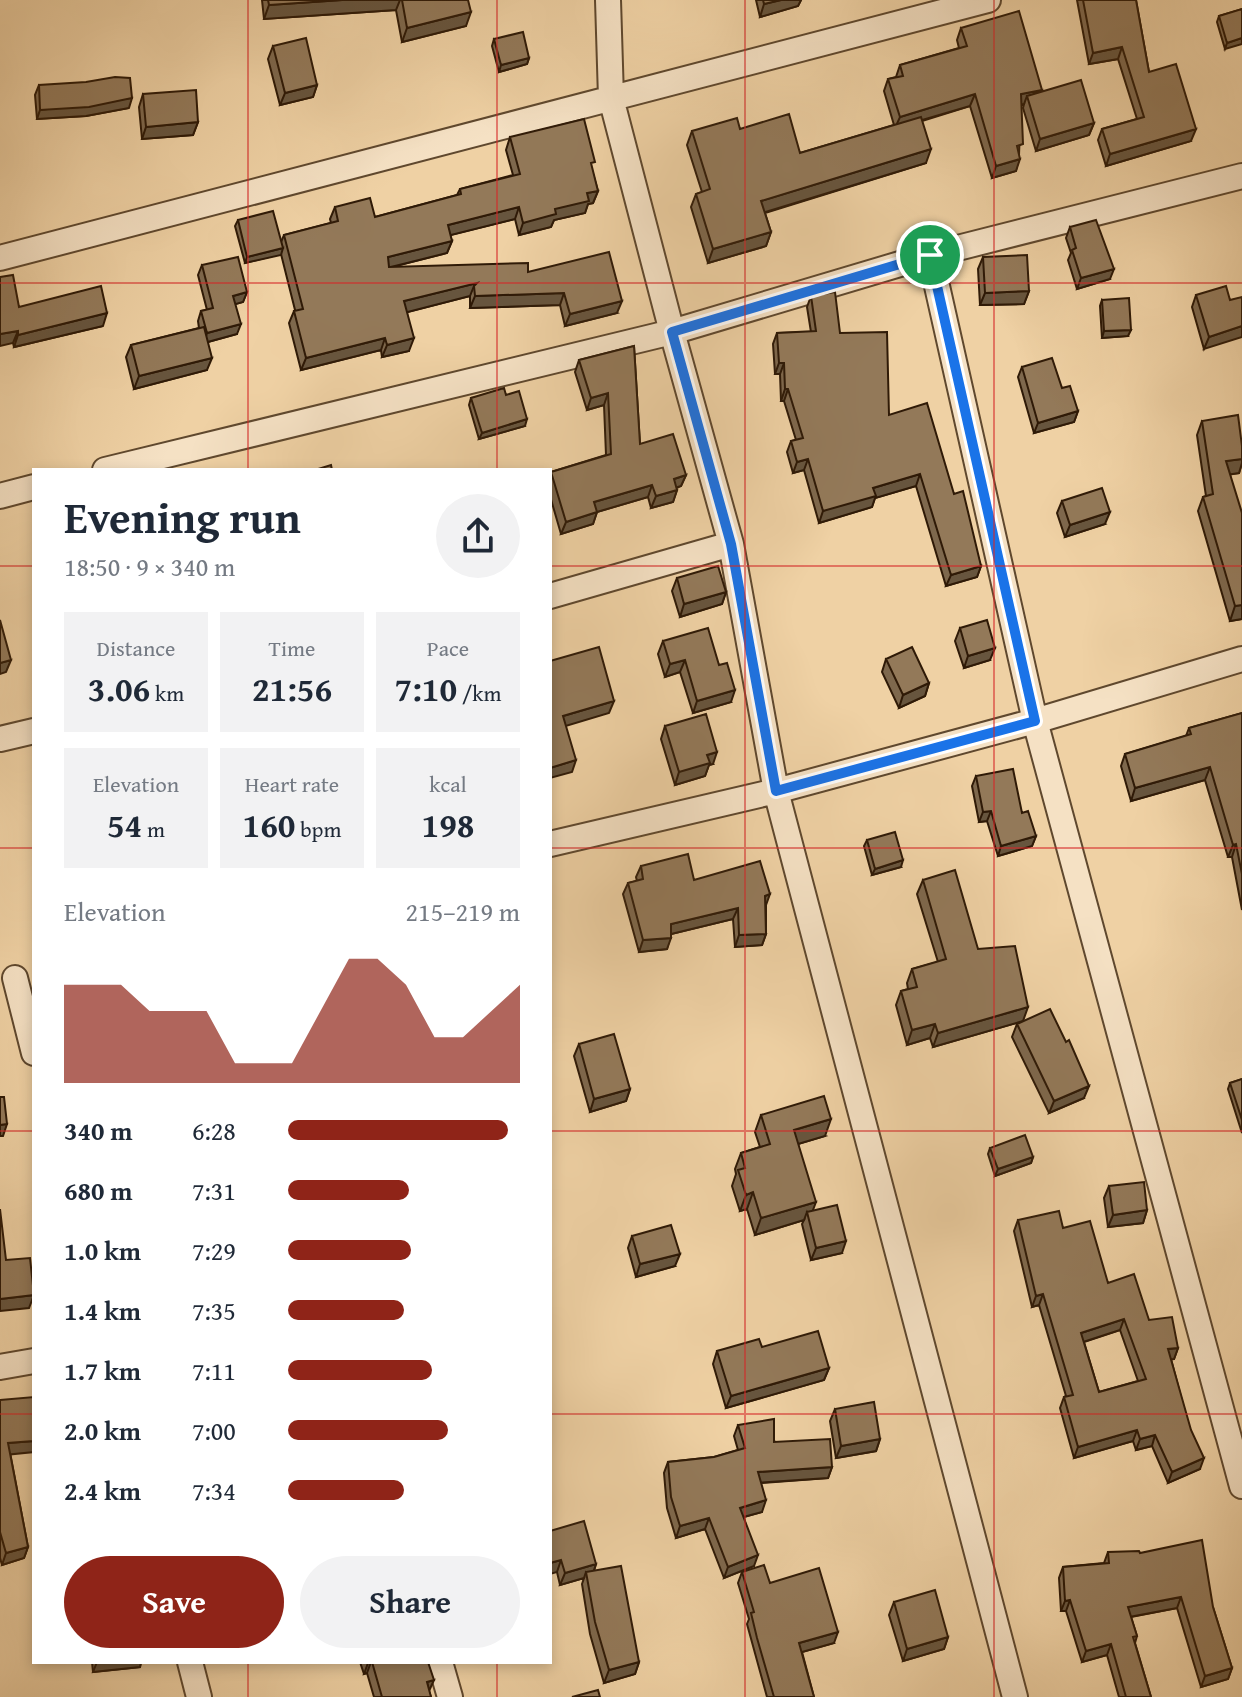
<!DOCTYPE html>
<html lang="en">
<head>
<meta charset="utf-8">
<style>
  body { margin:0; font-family:"Gentium Book Plus",serif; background:#f2f2f3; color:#1f2937; height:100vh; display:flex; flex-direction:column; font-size:30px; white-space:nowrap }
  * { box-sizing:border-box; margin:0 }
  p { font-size:26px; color:#747a83 }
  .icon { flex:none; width:44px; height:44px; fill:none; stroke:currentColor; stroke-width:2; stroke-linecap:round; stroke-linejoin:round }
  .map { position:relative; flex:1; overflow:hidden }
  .panel { position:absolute; left:32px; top:468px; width:520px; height:1196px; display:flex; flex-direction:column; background:#fff; border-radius:0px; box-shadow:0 4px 12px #0003 }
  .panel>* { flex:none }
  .pin { position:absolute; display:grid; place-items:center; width:68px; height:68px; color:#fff; margin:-34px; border:4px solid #fff; border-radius:50%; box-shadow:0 2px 8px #0007 }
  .round { display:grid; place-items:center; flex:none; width:84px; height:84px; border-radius:42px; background:#f2f2f3 }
  .head { display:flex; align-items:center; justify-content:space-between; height:136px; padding:0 32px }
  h1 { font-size:44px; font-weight:600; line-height:60px }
  .figures { display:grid; grid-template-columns:repeat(3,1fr); gap:12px; height:136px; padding:8px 32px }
  .figures div { display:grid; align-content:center; border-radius:0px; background:#f2f2f3; text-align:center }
  .figures b { font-size:34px; font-weight:600 }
  .figures small { font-size:22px; font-weight:400 }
  .figures p { font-size:22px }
  .chart { height:224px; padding:16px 32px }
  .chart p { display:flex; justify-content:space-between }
  .chart svg { width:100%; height:144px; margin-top:8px; fill:#8f2418; opacity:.7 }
  .action { display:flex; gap:16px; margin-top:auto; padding:16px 32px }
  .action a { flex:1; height:92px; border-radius:48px; background:#8f2418; color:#fff; font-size:32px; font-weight:600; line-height:92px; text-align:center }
  .action a+a { background:#f2f2f3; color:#1f2937 }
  ul { padding:0 32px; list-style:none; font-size:26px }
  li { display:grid; grid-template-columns:128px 96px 1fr; align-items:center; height:60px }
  li i { height:20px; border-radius:10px; background:#8f2418 }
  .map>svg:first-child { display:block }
</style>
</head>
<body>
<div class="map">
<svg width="1242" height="1697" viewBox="0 0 1242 1697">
  <rect width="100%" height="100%" fill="#efd1a4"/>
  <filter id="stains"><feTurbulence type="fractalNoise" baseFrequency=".0025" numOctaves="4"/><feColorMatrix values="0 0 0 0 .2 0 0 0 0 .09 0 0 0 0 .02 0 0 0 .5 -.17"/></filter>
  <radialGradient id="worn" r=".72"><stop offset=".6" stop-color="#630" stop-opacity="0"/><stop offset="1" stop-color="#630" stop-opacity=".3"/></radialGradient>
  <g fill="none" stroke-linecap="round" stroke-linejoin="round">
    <g stroke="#5f482e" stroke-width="28">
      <path id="street" d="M608,0L611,98L672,332L731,544L776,791L1015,1697
        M930,255L1035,721L1242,1486
        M0,258L988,0
        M105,470L672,332L930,255L1242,176
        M0,496L34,487
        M550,596L731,544
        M0,739L34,731
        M550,844L776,791L1035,721L1242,659
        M15,978L34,1053
        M0,1367L34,1361
        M190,1662L199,1697
        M440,1662L450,1697"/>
    </g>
    <use href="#street" stroke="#f5e1c4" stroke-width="24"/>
  </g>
  <path fill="#7e684d" stroke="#2f1a07" stroke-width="2" fill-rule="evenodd" d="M262,0H468L466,26L402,42L396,10L264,19Z
    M756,0H801L798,6L760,17Z
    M1077,0H1136L1149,72L1191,141L1106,166L1098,140L1102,129L1137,119L1118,59L1089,64Z
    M1242,9L1225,49L1217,22L1219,16Z
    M961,28L1041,92L1094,123L1089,135L1036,151L1023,108L1024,104L1021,105L1019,155L1016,171L992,178L970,106L922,121L926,163L765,213L771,232L766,246L708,263L691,207L696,194L702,192L687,145L692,131L740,129L800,153L894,125L884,91L888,79L896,77L900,65L959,48L957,40Z
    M494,39L529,58L527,64L499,72L492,46Z
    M273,46L317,85L313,97L280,105L268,59Z
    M39,85L129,108L86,116L37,119L35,95Z
    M143,94L198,122L193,135L142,139L139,107Z
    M510,137L592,170L598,191L593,203L588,204L585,213L554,220L551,227L519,235L515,219L450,235L452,241L447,253L392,267L528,272L617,313L565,326L560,305L470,308V296L407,312L409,351L382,357L381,350L301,370L289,323L294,311L295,310L281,254L245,263L235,226L238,220L281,242L284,235L331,223L330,219L335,207L375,217L457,195L460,189L513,175L506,150Z
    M1070,227L1110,279L1077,289L1068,260L1071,253L1066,238Z
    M983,257L1029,291L1024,304L980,305L978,269Z
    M202,265L247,292L243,302L235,304L237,334L208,342L207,370L134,389L126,357L131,345L199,328L198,321L201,311L207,310L198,275Z
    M1196,295L1230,300L1204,349L1192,307Z
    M811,296L840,333L889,415L954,494L981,566L977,577L946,586L916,486L875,498L872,507L819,523L804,470L793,473L787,452L791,441L796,440L784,401H781L780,374H775L773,344L777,333L811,332L807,307Z
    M1102,300L1128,336L1102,338L1100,306Z
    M19,307L103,326L14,347L13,343Z
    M634,346L640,444L686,475L681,486L676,488L677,490L673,502L651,508L648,497L597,512L593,524L561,534L550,496L551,472L606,455L604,405L587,410L575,372L579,360Z
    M1022,367L1062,388L1078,411L1074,422L1034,433L1018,377Z
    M506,395L525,426L479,439L469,405L471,398Z
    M1202,421L1242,446V463L1239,473L1230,474L1242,619L1230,621L1198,511L1203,497L1206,496L1197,435Z
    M1062,501L1105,524L1065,537L1057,513Z
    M677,578L726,592L722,604L680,617L672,591Z
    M960,628L990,660L964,668L955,641Z
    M663,641L731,702L693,713L680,672L665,677L658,654Z
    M886,659L929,683L925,696L899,708L882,672Z
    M1242,713V910L1232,857H1228L1205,780L1131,801L1121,766L1125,754L1186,736L1189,728Z
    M665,726L713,764L709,765L705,776L675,785L661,739Z
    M976,776L1022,813L1036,836L1032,846L998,856L987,821L979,822L972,786Z
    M867,840L901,867L872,875L864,846Z
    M641,866L694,880L766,905V934L762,945L735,947L733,919L671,934L667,949L639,952L623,894L628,883L637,881L636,877Z
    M923,880L978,949L1023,1021L1084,1098L1049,1113L1012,1037L1017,1024L1023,1021L933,1047L930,1038L907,1045L896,1005L901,991L908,989L907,983L912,969L938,962L917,894Z
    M579,1044L630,1089L626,1101L590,1112L574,1056Z
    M1242,1079V1133L1228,1089L1230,1083Z
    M761,1115L825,1136L798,1144L813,1210L842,1253L811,1260L802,1224L804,1220L755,1235L747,1209L740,1211L732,1186L736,1174L735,1169L741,1153L760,1147L755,1132Z
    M990,1148L1033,1157L1031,1163L995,1176L988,1154Z
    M1109,1186L1147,1210L1143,1223L1108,1227L1104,1198Z
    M1018,1220L1063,1228L1108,1283L1178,1348L1174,1359H1171L1200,1469L1168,1483L1152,1446L1136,1450L1133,1441L1074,1458L1060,1408L1064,1397L1066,1396L1039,1305L1032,1307L1014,1231ZM1120,1330L1138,1381L1099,1392L1084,1342Z
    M632,1236L675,1266L636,1277L628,1248Z
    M762,1347L829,1368L824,1380L726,1408L713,1364L717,1351Z
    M0,1400L28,1547L24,1558L2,1565L0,1558Z
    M835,1409L880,1439L876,1451L836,1458L830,1421Z
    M738,1425L832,1467L828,1478L761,1483L762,1512L744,1517L754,1566L724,1578L705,1529L676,1538L667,1508L664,1473L668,1462L714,1457L738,1450L734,1436Z
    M550,1531L596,1564L594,1571L639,1662L635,1674L604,1683L590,1634L582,1584L584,1578L560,1585L557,1572Z
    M1108,1552L1140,1553L1213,1607L1232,1668L1228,1679L1201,1687L1177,1608L1131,1617L1137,1636L1135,1643L1151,1697H1119L1107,1655L1082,1662L1066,1611H1061L1059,1578L1063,1567L1104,1563Z
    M742,1572L770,1583L834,1643L802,1652L814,1697H767L747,1624L749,1619L738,1583Z
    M894,1602L948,1637L944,1649L903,1661L889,1615Z
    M92,1662H141L140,1667L93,1672Z
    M360,1662H428L429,1691L431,1697H374L367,1673L364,1674Z"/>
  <path fill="#67553e" stroke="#2f1a07" stroke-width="2" d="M342,0H400L396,10L264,19L269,5Z
    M781,0H801L798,6L760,17L764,4Z
    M471,12L466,26L402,42L407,28Z
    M1242,38V44L1225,49L1227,43Z
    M1122,47L1118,59L1089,64L1093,53Z
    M529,58L527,64L499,72L501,65Z
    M317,85L313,97L280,105L285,93Z
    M1042,90L1037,102L1027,96L1024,104L1016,105L1021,94Z
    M975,94L970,106L895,128L900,117Z
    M132,98L129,108L86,116L37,119L40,110Z
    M198,122L193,135L142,139L146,127Z
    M1094,123L1089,135L1036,151L1040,139Z
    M1196,129L1191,141L1106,166L1110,154Z
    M931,149L926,163L756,215L761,201Z
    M1020,159L1016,171L992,178L996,166Z
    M598,191L593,203L588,204L585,213L554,220L551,227L519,235L523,223L587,193Z
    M519,207L515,219L443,237L448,225Z
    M771,232L766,246L708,263L713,249Z
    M452,241L447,253L383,269L388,257Z
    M283,248L281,255L245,263L247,257Z
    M1114,269L1110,279L1077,289L1081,278Z
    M477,283L474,286L470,296L400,314L404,301Z
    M1029,291L1024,304L980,305L985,293Z
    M247,292L243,302L229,306L233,296Z
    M564,293L560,305L470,308L475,296Z
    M622,301L617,313L565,326L570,314Z
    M107,313L103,326L14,347L18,335Z
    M241,324L237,334L204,343L207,333Z
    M1242,326V337L1204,349L1209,337Z
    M1131,330L1128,336L1102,338L1104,331Z
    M18,331L13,343L0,346V334Z
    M385,338L381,350L301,370L306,358Z
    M414,338L409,351L382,357L387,345Z
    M212,358L207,370L134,389L139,376Z
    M779,363H784L780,374H775Z
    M785,389H788L784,401H781Z
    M608,393L604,405L587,410L591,398Z
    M1078,411L1074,422L1034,433L1038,423Z
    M527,419L525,426L479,439L482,433Z
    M808,459L804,470L793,473L797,462Z
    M1242,459V463L1239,473L1220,476L1226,461Z
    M920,474L916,486L875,498L872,507L819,523L823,511L873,488Z
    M686,475L681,486L669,490L674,479Z
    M652,485L648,497L590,514L594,502Z
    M677,490L673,502L651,508L656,496Z
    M597,512L593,524L561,534L566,522Z
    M1110,512L1105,524L1065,537L1070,525Z
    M981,566L977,577L946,586L951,575Z
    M726,592L722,604L680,617L684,604Z
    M1242,605V619L1230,621L1235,606Z
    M995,648L990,660L964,668L968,656Z
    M11,660L6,672L0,674V663Z
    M685,660L680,672L665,677L670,664Z
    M929,683L925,696L899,708L903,695Z
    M735,690L731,702L693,713L697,701Z
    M614,701L609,713L559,728L563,716Z
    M717,752L713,764L709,765L705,776L675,785L679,772L707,755Z
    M576,760L572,772L550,778V768Z
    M1210,767L1205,780L1131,801L1135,788Z
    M991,811L987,821L979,822L983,812Z
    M1036,836L1032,846L998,856L1001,846Z
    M1236,844L1232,857H1228L1233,845Z
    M903,860L901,867L872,875L875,869Z
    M770,894L766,905L761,907L765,896Z
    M738,908L733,919L667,935L671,924Z
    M766,934L762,945L735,947L739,935Z
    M671,938L667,949L639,952L643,940Z
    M1028,1007L1023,1021L933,1047L938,1033Z
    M935,1024L930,1038L907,1045L912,1030Z
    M1089,1086L1084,1098L1049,1113L1054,1101Z
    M630,1089L626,1101L590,1112L594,1099Z
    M831,1119L825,1136L788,1147L794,1130Z
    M7,1124L3,1136H0V1125Z
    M1033,1157L1031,1163L995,1176L998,1169Z
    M753,1192L747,1209L740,1211L746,1195Z
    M816,1202L810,1218L807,1212L804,1220L755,1235L761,1218Z
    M1147,1210L1143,1223L1108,1227L1113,1215Z
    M846,1241L842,1253L811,1260L816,1248Z
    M680,1254L675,1266L636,1277L640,1264Z
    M1043,1294L1039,1305L1032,1307L1036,1296Z
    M34,1295L29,1308L0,1311V1299Z
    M1124,1319L1120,1330L1077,1344L1081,1333Z
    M1178,1348L1174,1359L1164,1360L1168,1349Z
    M829,1368L824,1380L726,1408L731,1396Z
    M1137,1430L1133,1441L1074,1458L1078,1447Z
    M1155,1435L1152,1446L1136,1450L1140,1439Z
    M880,1439L876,1451L836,1458L841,1446Z
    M34,1441V1452L4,1455L8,1443Z
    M1204,1458L1200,1469L1168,1483L1172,1472Z
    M832,1467L828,1478L754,1483L758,1472Z
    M766,1500L762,1512L736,1519L740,1508Z
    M709,1518L705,1529L676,1538L680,1526Z
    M28,1547L24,1558L2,1565L6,1553Z
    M758,1555L754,1566L724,1578L728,1567Z
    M561,1560L557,1572L550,1574V1563Z
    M596,1564L592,1576L586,1572L584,1578L560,1585L565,1573Z
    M1181,1597L1177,1608L1124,1618L1128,1607Z
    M1070,1600L1066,1611H1061L1065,1601Z
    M838,1632L834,1643L795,1654L799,1643Z
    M948,1637L944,1649L903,1661L907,1649Z
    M1111,1644L1107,1655L1082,1662L1086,1651Z
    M97,1662H141L140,1667L93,1672Z
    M371,1662L367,1673L364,1674L368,1663Z
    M639,1662L635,1674L604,1683L609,1670Z
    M1232,1668L1228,1679L1201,1687L1205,1676Z
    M434,1680L429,1691L427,1682Z"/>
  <path fill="#937959" stroke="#2f1a07" stroke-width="2" fill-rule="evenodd" d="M268,0H342L269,5Z
    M402,0H468L471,12L407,28Z
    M763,0H781L764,4Z
    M1083,0H1136L1149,72L1176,64L1196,129L1110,154L1102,129L1144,117L1122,47L1093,53Z
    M1242,9V38L1227,43L1219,16Z
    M1019,11L1042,90L1021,94L1023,144L1017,146L1020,159L996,166L975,94L900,117L888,79L903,76L900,65L967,46L961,28Z
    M523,32L529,58L501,65L494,39Z
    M306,38L317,85L285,93L273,46Z
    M115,77L130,78L132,98L89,107L40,110L39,85L86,82Z
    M1081,80L1094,123L1040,139L1027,96Z
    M196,90L198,122L146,127L143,94Z
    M789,114L800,153L921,117L931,149L761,201L771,232L713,249L696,194L710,189L692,131L737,118L740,129Z
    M584,119L595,162L591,163L598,191L587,193L589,201L555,209L556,214L523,223L519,207L448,225L452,241L388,257L389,267L528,263V272L609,252L622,301L570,314L564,293L475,296L474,286L477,283L404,301L414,338L387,345L385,338L306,358L294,311L303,309L284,235L338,221L335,207L370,198L375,217L461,194L460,189L520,174L510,137Z
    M273,211L283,248L247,257L238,220Z
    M1096,220L1114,269L1081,278L1072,250L1076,248L1070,227Z
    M1027,255L1029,291L985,293L983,257Z
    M238,257L247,292L233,296L241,324L207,333L201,311L213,308L202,265Z
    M13,275L19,307L101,286L107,313L18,335V331L0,334V277Z
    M1226,286L1230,300L1242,297V326L1209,337L1196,295Z
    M835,292L840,333L887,332L889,415L927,403L954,494L963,491L981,566L951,575L920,474L873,488L876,496L823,511L808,459L797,462L791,441L803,438L788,389H785L784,363H779L777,333L816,331L811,296Z
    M1129,298L1131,330L1104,331L1102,300Z
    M204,327L212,358L139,376L131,345Z
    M634,346L640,444L673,434L686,475L674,479L677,490L656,496L652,485L594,502L597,512L566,522L551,472L611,454L608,393L591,398L579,360Z
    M1052,358L1062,388L1070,386L1078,411L1038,423L1022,367Z
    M504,388L506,395L519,391L527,419L482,433L471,398Z
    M1238,415L1242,446V459L1226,461L1242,513V605L1235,606L1203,497L1213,494L1202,421Z
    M331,465L332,470H315Z
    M1102,488L1110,512L1070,525L1062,501Z
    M718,566L726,592L684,604L677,578Z
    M0,620L11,660L0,663Z
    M987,620L995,648L968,656L960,628Z
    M708,628L719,665L727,663L735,690L697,701L685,660L670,664L663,641Z
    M599,647L614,701L563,716L576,760L550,768V661Z
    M912,647L929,683L903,695L886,659Z
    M1242,713V874L1236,844L1233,845L1210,767L1135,788L1125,754L1191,734L1189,728Z
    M706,714L717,752L707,755L710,763L679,772L665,726Z
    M1013,769L1022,813L1028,811L1036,836L1001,846L991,811L983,812L976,776Z
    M895,832L903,860L875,869L867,840Z
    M688,854L694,880L760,861L770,894L765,896L766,934L739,935L738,908L671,924V938L643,940L628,883L643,879L641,866Z
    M955,870L978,949L1015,946L1028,1007L938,1033L935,1024L912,1030L901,991L917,987L912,969L946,959L923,880Z
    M1050,1009L1066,1042L1069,1040L1089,1086L1054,1101L1017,1024Z
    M614,1034L630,1089L594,1099L579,1044Z
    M1242,1079V1120L1230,1083Z
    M824,1096L831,1119L794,1130L816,1202L761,1218L753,1192L746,1195L738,1170L745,1168L741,1153L770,1144L761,1115Z
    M0,1097H4L7,1124L0,1125Z
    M1025,1135L1033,1157L998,1169L990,1148Z
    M1144,1182L1147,1210L1113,1215L1109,1186Z
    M837,1205L846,1241L816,1248L807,1212Z
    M0,1209L6,1260L30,1258L34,1295L0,1299Z
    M1059,1211L1063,1228L1090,1221L1108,1283L1134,1274L1149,1320L1172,1317L1178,1348L1168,1349L1191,1430L1204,1458L1172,1472L1155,1435L1140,1439L1137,1430L1078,1447L1064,1397L1073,1395L1043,1294L1036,1296L1018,1220ZM1124,1319L1146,1379L1099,1392L1081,1333Z
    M671,1225L680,1254L640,1264L632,1236Z
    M818,1331L829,1368L731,1396L717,1351L759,1339L762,1347Z
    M34,1397V1441L8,1443L28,1547L6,1553L0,1532V1400Z
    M874,1402L880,1439L841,1446L835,1409Z
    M774,1419V1442L830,1439L832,1467L758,1472L766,1500L740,1508L758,1555L728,1567L709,1518L680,1526L671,1497L668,1462L714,1457L745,1448L738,1425Z
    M584,1521L596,1564L565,1573L561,1560L550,1563V1531Z
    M1202,1540L1213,1607L1232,1668L1205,1676L1181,1597L1128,1607L1137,1636L1133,1637L1151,1697H1126L1111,1644L1086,1651L1070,1600L1065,1601L1063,1567L1109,1563L1108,1552L1139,1551L1140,1553Z
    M764,1565L770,1583L819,1568L838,1632L799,1643L814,1697H774L757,1638L751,1613L754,1612L742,1572Z
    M621,1566L639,1662L609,1670L595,1622L586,1572Z
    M935,1590L948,1637L907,1649L894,1602Z
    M372,1662H428L434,1680L427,1682L431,1697H382Z
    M598,1690L600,1697H572Z"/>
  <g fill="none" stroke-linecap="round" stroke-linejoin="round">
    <g stroke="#fff" stroke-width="16">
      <path id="route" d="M930,255L1035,721L776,791L731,544L672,332Z"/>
    </g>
    <use href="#route" stroke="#1a73e8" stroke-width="10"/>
  </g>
  <path fill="none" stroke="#d62828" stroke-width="2" stroke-opacity="0.55" d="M248,0V470M497,0V470M745,0V1697M994,0V1697M0,283H1242M0,566H34M550,566H1242M0,848H34M550,848H1242M0,1131H34M550,1131H1242M0,1414H34M550,1414H1242M248,1662V1697M497,1662V1697"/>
  <rect width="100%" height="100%" filter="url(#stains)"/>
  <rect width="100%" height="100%" fill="url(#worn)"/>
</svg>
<div class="pin" style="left:930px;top:255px;background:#1e9e55"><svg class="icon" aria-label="arrive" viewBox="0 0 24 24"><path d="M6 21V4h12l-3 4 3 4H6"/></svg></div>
<section class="panel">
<div class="head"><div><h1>Evening run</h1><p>18:50 · 9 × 340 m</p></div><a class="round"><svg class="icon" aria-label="share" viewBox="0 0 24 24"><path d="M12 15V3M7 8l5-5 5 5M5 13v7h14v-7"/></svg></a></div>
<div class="figures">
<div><p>Distance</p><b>3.06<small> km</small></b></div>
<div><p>Time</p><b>21:56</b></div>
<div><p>Pace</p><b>7:10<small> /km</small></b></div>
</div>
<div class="figures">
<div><p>Elevation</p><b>54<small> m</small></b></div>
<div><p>Heart rate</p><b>160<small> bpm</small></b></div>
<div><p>kcal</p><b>198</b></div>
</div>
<div class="chart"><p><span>Elevation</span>215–219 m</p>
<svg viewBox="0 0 160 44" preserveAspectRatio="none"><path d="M0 44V14L10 14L20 14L30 22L40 22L50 22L60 38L70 38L80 38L90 22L100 6L110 6L120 14L130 30L140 30L150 22L160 14V44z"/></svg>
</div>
<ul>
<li><b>340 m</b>6:28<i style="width:95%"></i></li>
<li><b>680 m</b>7:31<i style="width:52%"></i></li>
<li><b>1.0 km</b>7:29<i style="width:53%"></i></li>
<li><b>1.4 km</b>7:35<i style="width:50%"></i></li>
<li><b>1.7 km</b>7:11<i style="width:62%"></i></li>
<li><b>2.0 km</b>7:00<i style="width:69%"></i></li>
<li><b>2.4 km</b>7:34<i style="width:50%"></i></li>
</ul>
<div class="action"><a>Save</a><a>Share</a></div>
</section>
</div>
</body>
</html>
